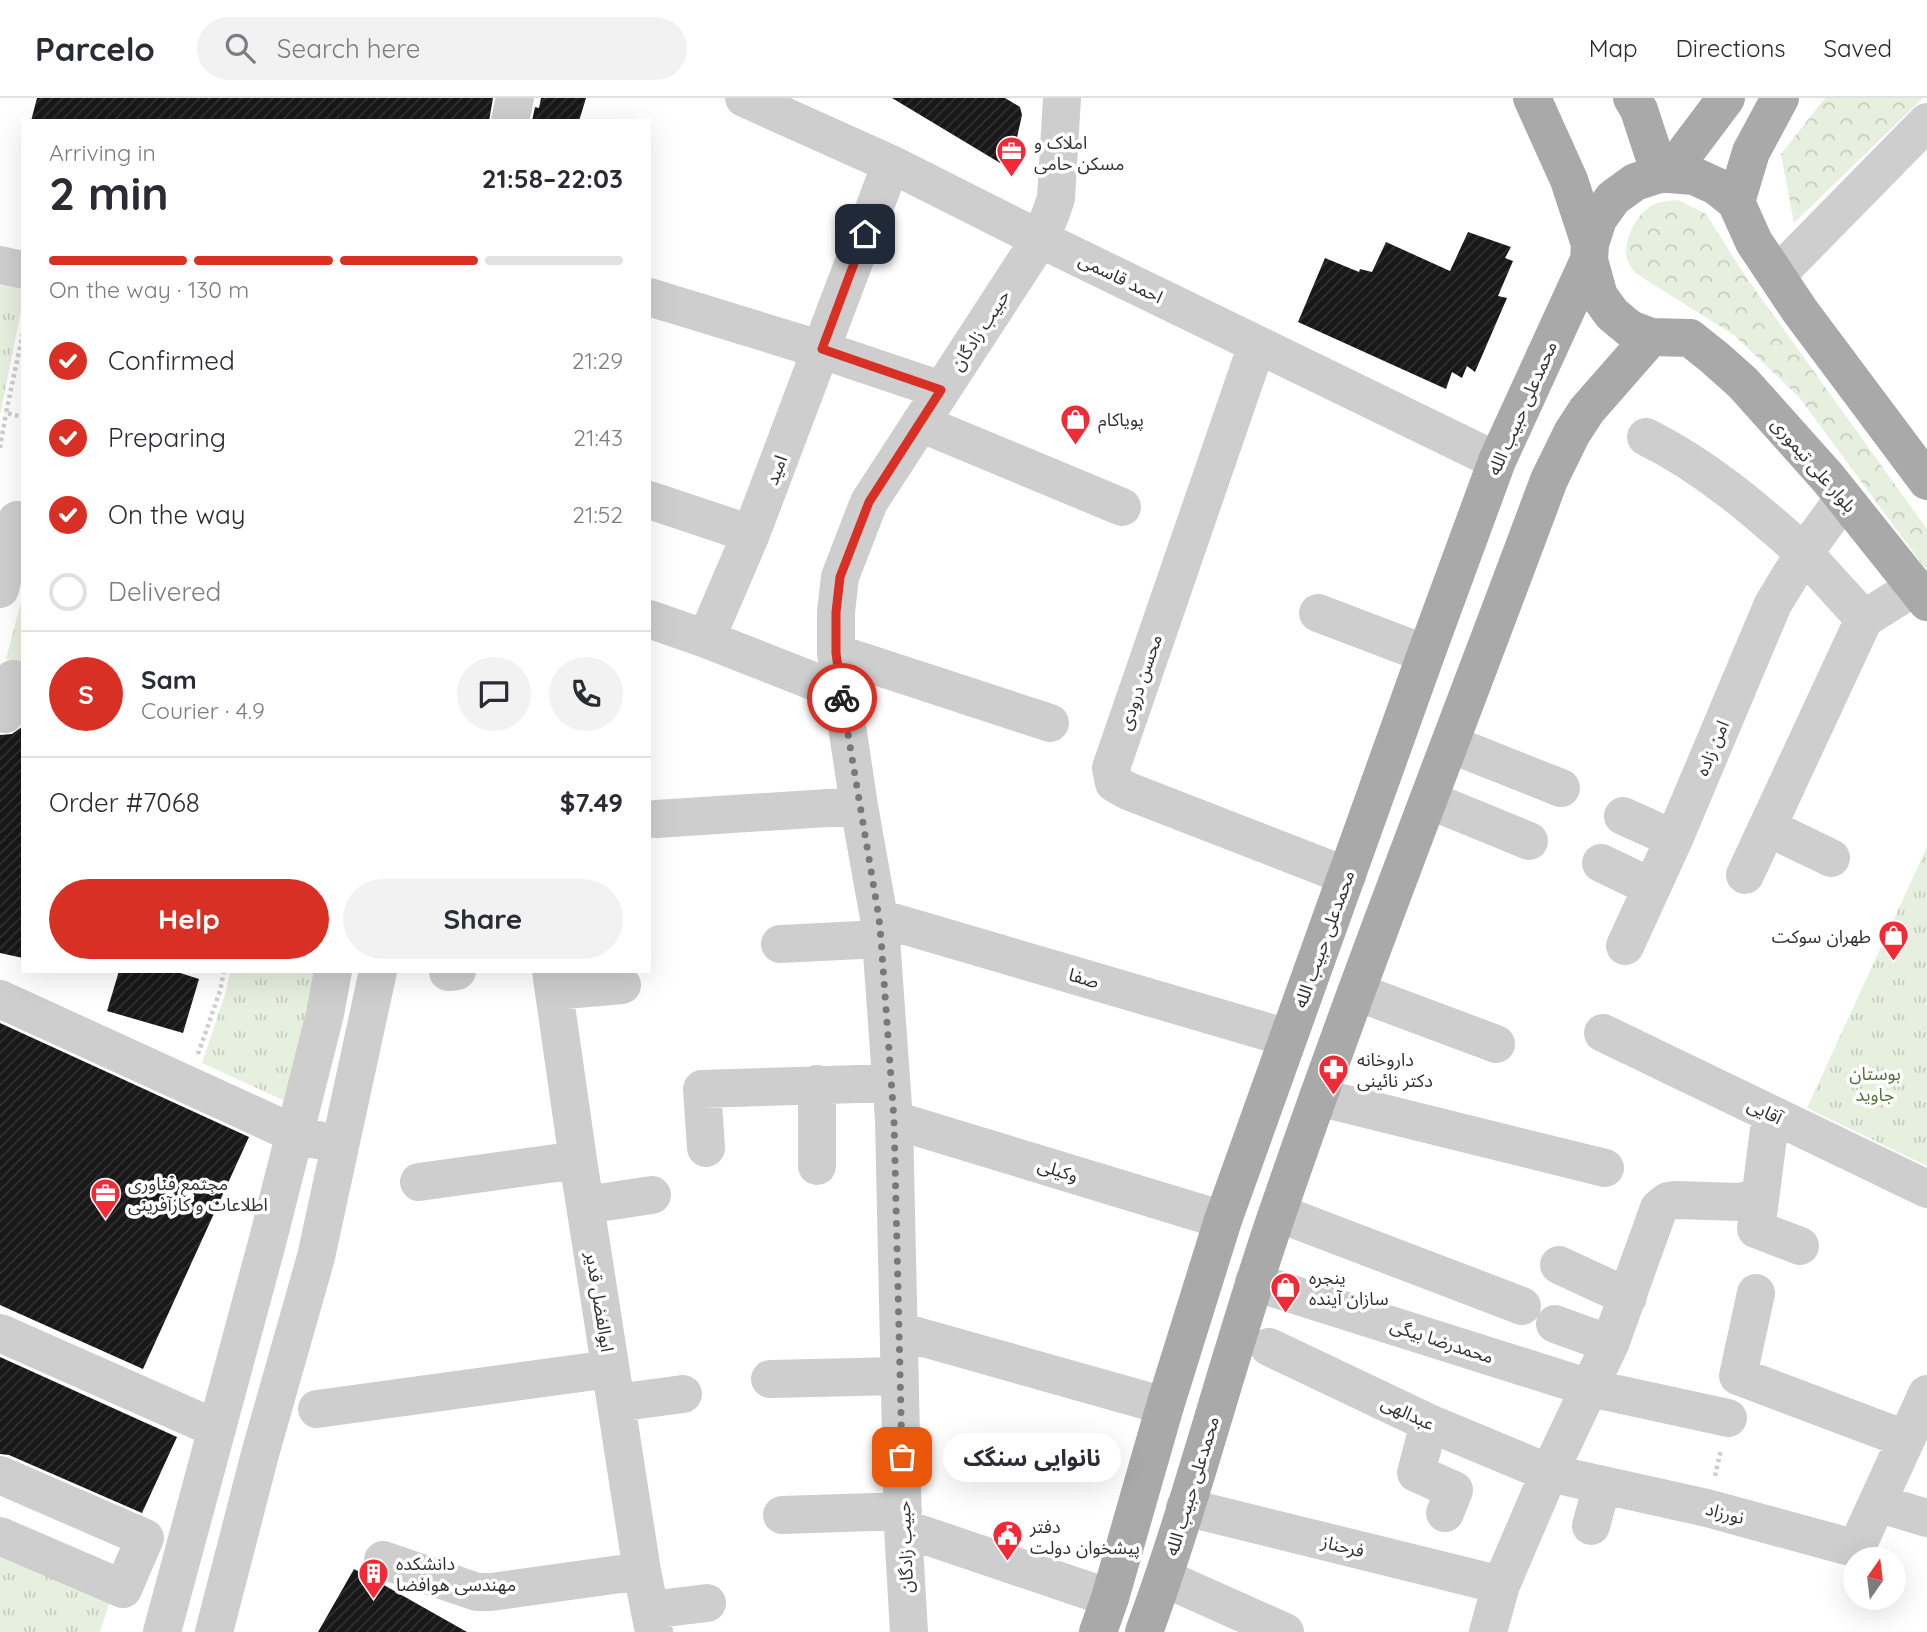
<!DOCTYPE html>
<html lang="en">
<head>
<meta charset="utf-8">
<style>
	body { margin:0; font-family:Quicksand,"Noto Sans Arabic",sans-serif; background:#f2f2f3; color:#2b2b33; height:100vh; display:flex; flex-direction:column; font-size:26px; white-space:nowrap }
	* { box-sizing:border-box; margin:0 }
	p { font-size:23px; color:#7c7c81 }
	.icon { flex:none; width:38px; height:38px; fill:none; stroke:currentColor; stroke-width:2; stroke-linecap:round; stroke-linejoin:round }
	.map { position:relative; flex:1; overflow:hidden }
	.details { position:absolute; left:21px; top:21px; width:630px; height:854px; display:flex; flex-direction:column; background:#fff; border-radius:0px; box-shadow:0 7px 28px #0002 }
	.details>* { flex:none }
	.needle { width:46px; rotate:14deg }
	.fabs { position:absolute; left:1843px; top:1449px; display:grid; gap:14px }
	.fabs a { display:grid; place-items:center; width:63px; height:63px; border-radius:50%; background:#fff; box-shadow:0 7px 28px #0002; font-size:35px }
	.pin { position:absolute; display:grid; place-items:center; width:60px; height:60px; color:#fff; margin:-30px; border-radius:14px; box-shadow:0 4px 10px #0006 }
	.courier { position:absolute; display:grid; place-items:center; width:70px; height:70px; margin:-35px; border:5px solid #d93025; border-radius:50%; background:#fff; color:#222; box-shadow:0 2px 9px #0007 }
	.bubble { position:absolute; height:49px; border-radius:24px; background:#fff; box-shadow:0 7px 28px #0002; font-size:23px; font-weight:700; line-height:49px; text-align:center }
	.summary em { font-style:normal; font-weight:700 }
	.summary div { display:flex; flex-direction:column-reverse }
	.summary { display:flex; align-items:center; justify-content:space-between; height:119px; padding:0 28px }
	h1 { font-size:46px; font-weight:700; line-height:52px }
	.bar { display:grid; grid-template-columns:repeat(4,1fr); gap:10px 7px; align-content:center; height:84px; padding:0 28px }
	.bar i { height:9px; border-radius:5px; background:#e1e1e2 }
	.bar .selected { background:#d93025 }
	.bar p { grid-column:span 4 }
	.line { display:flex; align-items:center; gap:18px; padding:0 28px; border-top:2px solid #e1e1e2 }
	.line div { flex:1 }
	.round { display:grid; place-items:center; flex:none; width:74px; height:74px; border-radius:37px; background:#f2f2f3 }
	ol { padding:0 28px; list-style:none }
	li { display:flex; align-items:center; gap:21px; height:77px }
	li p { margin-inline-start:auto }
	li .icon { padding:7px; border-radius:50%; background:#d93025; color:#fff; stroke-width:4 }
	li:last-child { color:#7c7c81 }
	li i { width:38px; height:38px; border:4px solid #e1e1e2; border-radius:50% }
	.primary-button { display:flex; gap:14px; margin-top:auto; padding:14px 28px }
	.primary-button a { flex:1; height:80px; border-radius:42px; background:#d93025; color:#fff; font-size:28px; font-weight:700; line-height:80px; text-align:center }
	.primary-button a+a { background:#f2f2f3; color:#2b2b33 }
	header { display:flex; align-items:center; gap:42px; box-sizing:border-box; height:98px; padding:0 35px; background:#fff; border-bottom:2px solid #e1e1e2 }
	header strong { font-size:33px }
	nav { display:flex; gap:38px; margin-inline-start:auto; font-size:24px }
	.search { width:490px; height:63px; background:#f2f2f3; display:flex; align-items:center; gap:18px; box-sizing:border-box; padding:0 24px; border-radius:38px; color:#7c7c81; font-size:26px }
	.map>svg:first-child { display:block }
	.forest { fill:url(#forest-crowns) }
	.park { fill:url(#park-tufts) }
	.building { fill:url(#building-hatch) }
	.lines { fill:none; stroke-linecap:round; stroke-linejoin:round }
	.path { stroke:#cecece; stroke-width:4.5; stroke-dasharray:3.5 3.5; stroke-linecap:butt }
	.minor { stroke:#cecece; stroke-width:38 }
	.major { stroke:#a9a9a9; stroke-width:38 }
	.done { stroke:#797979; stroke-width:7; stroke-dasharray:0 12.6 }
	.route { stroke:#d93025; stroke-width:9 }
	.labels { text-anchor:middle; dominant-baseline:central; stroke-width:7; stroke-linejoin:round; paint-order:stroke }
	.poi-label { font-size:18px; fill:#313131; stroke:#fff; text-anchor:start }
	.street-label { font-size:18px; fill:#313131; stroke:#fff }
	.park-label { font-size:18px; fill:#54713a; stroke:#fff }
</style>
</head>
<body>
<header>
<strong>Parcelo</strong>
<div class="search"><svg class="icon" aria-label="search" viewBox="0 0 24 24"><circle cx="10" cy="10" r="6"/><path d="M15 15l6 6"/></svg>Search here</div>
<nav><a>Map</a><a>Directions</a><a>Saved</a></nav>
</header>
<div class="map">
<svg width="1927" height="1534" viewBox="0 0 1927 1534">
	<defs>
		<pattern id="forest-crowns" width="20" height="18" patternUnits="userSpaceOnUse" patternTransform="scale(1.75)"><rect width="20" height="18" fill="#e7efdf"/><path d="M2 6a3 3 0 1 1 6 0M12 15a3 3 0 1 1 6 0" fill="none" stroke="#c7cdc0"/></pattern>
		<pattern id="park-tufts" width="24" height="20" patternUnits="userSpaceOnUse" patternTransform="scale(1.75)"><rect width="24" height="20" fill="#e7efdf"/><path d="M3 7l-1-3M5 7V3M7 7l1-3M15 17l-1-3M17 17v-4M19 17l1-3" fill="none" stroke="#c7cdc0"/></pattern>
		<pattern id="building-hatch" width="6" height="6" patternUnits="userSpaceOnUse" patternTransform="scale(1.75)"><rect width="6" height="6" fill="#181818"/><path d="M-1 1l2-2M0 6l6-6M5 7l2-2" fill="none" stroke="#313131"/></pattern>
	</defs>
	<rect width="100%" height="100%" fill="#fff"/>
	<path class="forest" d="M1825 0H1923L1794 125 1781 56Z
		M1678 102 1706 116 1744 176 1927 431V473L1799 299 1734 237 1635 175C1633 171 1628 166 1627 161 1623 143 1635 118 1651 108 1659 103 1669 103 1678 102Z"/>
	<path class="park" d="M0 187 23 192V203L0 317Z
		M23 497V565L6 561Z
		M1927 749V1068L1807 1010Z
		M230 873H326L296 1008 202 965 227 890Z
		M0 1449 111 1500 100 1534H0Z"/>
	<path class="building" d="M37 0H493L489 23H31Z
		M541 0H586L579 23H532L535 9 539 10Z
		M892 0H1005L1020 9 1022 17 1010 71Z
		M1468 134 1511 149 1505 160 1513 163 1498 198 1507 200 1475 274 1467 268 1462 280 1452 274 1446 291 1298 224 1325 160 1359 174 1360 171 1372 174 1386 144 1450 173Z
		M23 628V860L0 855V637L12 636Z
		M119 873H174L199 881 183 935 107 913Z
		M0 925 249 1039 143 1271 0 1207Z
		M0 1259 177 1339 142 1415 9 1357 0 1356Z
		M354 1471 375 1482 467 1534H318Z"/>
	<g class="lines">
		<path class="path" d="M23 235 6 315 23 319
			M0 350 6 315
			M198 956 220 893 224 873
			M1715 1378 1721 1352"/>
		<path class="minor" d="M744 0 891 66 1040 141 1497 363
			M510 23 515 0
			M0 167 23 172
			M1777 177 1927 24
			M649 199 822 252 941 292
			M1257 247 1111 670 1114 685 1128 693 1347 778
			M920 325 1122 409
			M1844 400 1804 455 1864 521 1915 489
			M649 402 751 436
			M0 491 17 422 23 423
			M1318 515 1426 556
			M649 521 706 541 841 594
			M706 541 751 436 891 66
			M836 555 1050 625
			M0 615 5 616 13 581 23 583
			M1450 646 1561 690
			M1429 702 1529 743
			M1623 718 1674 741
			M656 721 859 708
			M1767 729 1831 760
			M1601 765 1651 789
			M1745 777 1864 521
			M879 820 1288 940
			M780 846 881 841
			M1625 848 1674 741 1773 506 1804 455C1755 411 1705 368 1646 339
			M551 873 578 1062 642 1473 654 1534
			M448 874 457 873
			M554 893 622 887
			M1357 894 1496 946
			M0 901 295 1036 318 1042
			M1603 935 1927 1091
			M1318 999 1605 1070
			M894 1022 1223 1122
			M706 1050 702 991 890 985
			M817 1068V986
			M419 1084 578 1062
			M1761 1094 1756 1131 1800 1148
			M585 1107 652 1097
			M1278 1115 1522 1208
			M1559 1167 1628 1199
			M1254 1184 1590 1290 1728 1320
			M1756 1195 1738 1278 1905 1341
			M1555 1226 1610 1246
			M899 1233 1165 1308
			M0 1235 217 1331
			M1269 1249 1429 1325 1549 1375 1707 1410 1846 1448 1853 1447 1861 1440 1927 1296
			M770 1281 900 1278
			M616 1305 683 1296
			M317 1311 610 1271
			M1429 1325 1416 1375 1454 1392 1445 1415
			M0 1377 145 1440 123 1491 0 1438
			M1877 1405 1927 1420
			M1185 1409 1501 1487
			M782 1417 903 1413
			M1591 1428 1602 1387
			M903 1430 1110 1500
			M383 1462 477 1494H491L642 1473
			M1164 1480 1285 1534
			M650 1512 707 1505
			M162 1534 267 1145 325 916 333 873
			M214 1534 260 1356 316 1159 378 873
			M909 1534 903 1430 894 1022 881 841 879 820 859 708 836 555V514L840 479 869 404 1040 141 1051 115 1056 100 1062 0
			M1488 1534 1501 1487 1549 1375 1610 1246 1659 1110 1668 1103 1675 1102 1741 1104 1755 1100 1761 1094 1771 1016"/>
		<path class="major" d="M1532 0 1569 82 1590 146
			M1632 0 1639 12 1660 76
			M1669 76 1726 0
			M1736 104 1751 54 1780 0
			M1927 383 1800 213 1754 144 1736 104 1716 88 1694 78 1669 76H1660L1635 84 1613 100 1598 121 1590 146 1589 162 1599 198 1612 216 1630 231 1651 239 1690 240 1715 260 1743 285 1828 380 1927 504
			M1098 1534 1110 1500 1165 1308 1223 1122 1426 556 1497 363 1589 162
			M1144 1534C1194 1398 1229 1256 1276 1119 1361 871 1458 627 1549 382L1572 335 1587 312 1651 239"/>
	</g>
	<g class="lines">
		<path class="done" d="M842 600 879 820 881 841 894 1022 902 1359"/>
		<path class="route" d="M842 600 836 555V514L840 479 869 404 941 292 822 251 865 136"/>
	</g>
	<defs>
		<symbol id="office-pin" viewBox="-11 -11 22 30"><path d="M0 17L-7.5 6A9.5 9.5 0 1 1 7.5 6Z" fill="#f22a37" stroke="#fff"/><path d="M-6-3h4V-5.5h4V-3h4V5H-6ZM-1-4.5V-3h2v-1.5ZM-6 0V1H6V0Z" fill="#fff"/></symbol>
		<symbol id="shop-pin" viewBox="-11 -11 22 30"><path d="M0 17L-7.5 6A9.5 9.5 0 1 1 7.5 6Z" fill="#f22a37" stroke="#fff"/><path d="M-5-2.5h2.3a2.7 3.5 0 0 1 5.4 0H5L5.5 6h-11ZM-1.5-2.5h3a1.5 2.3 0 0 0-3 0Z" fill="#fff"/></symbol>
		<symbol id="pharmacy-pin" viewBox="-11 -11 22 30"><path d="M0 17L-7.5 6A9.5 9.5 0 1 1 7.5 6Z" fill="#f22a37" stroke="#fff"/><path d="M-2-6h4v4h4v4h-4v4h-4v-4h-4v-4h4Z" fill="#fff"/></symbol>
		<symbol id="civic-pin" viewBox="-11 -11 22 30"><path d="M0 17L-7.5 6A9.5 9.5 0 1 1 7.5 6Z" fill="#f22a37" stroke="#fff"/><path d="M-.6-6.5H3V-4.5H.6V-3L4-1V1h2V6H-6V1h2V-1L-.6-3ZM-1.2 2.5V6h2.4V2.5Z" fill="#fff"/></symbol>
		<symbol id="building-pin" viewBox="-11 -11 22 30"><path d="M0 17L-7.5 6A9.5 9.5 0 1 1 7.5 6Z" fill="#f22a37" stroke="#fff"/><path d="M-4-6H4V6H1V3H-1V6H-4ZM-2.5-4.3h1.7v1.8h-1.7ZM.8-4.3h1.7v1.8H.8ZM-2.5-1h1.7V.8h-1.7ZM.8-1h1.7V.8H.8Z" fill="#fff"/></symbol>
	</defs>
	<g fill-rule="evenodd">
		<use href="#office-pin" x="994" y="36" width="35" height="47"/>
		<use href="#shop-pin" x="1058" y="304" width="35" height="47"/>
		<use href="#shop-pin" x="1876" y="820" width="35" height="47"/>
		<use href="#pharmacy-pin" x="1316" y="954" width="35" height="47"/>
		<use href="#office-pin" x="88" y="1078" width="35" height="47"/>
		<use href="#shop-pin" x="1268" y="1172" width="35" height="47"/>
		<use href="#civic-pin" x="990" y="1420" width="35" height="47"/>
		<use href="#building-pin" x="356" y="1458" width="35" height="47"/>
	</g>
	<g class="labels">
		<g class="poi-label">
			<text x="1034" y="44">املاک و<tspan x="1034" dy="21">مسکن حامی</tspan></text>
			<text x="1098" y="321">پویاکام</text>
			<text x="1871" y="838" text-anchor="end">طهران سوکت</text>
			<text x="1357" y="961">داروخانه<tspan x="1357" dy="21">دکتر نائینی</tspan></text>
			<text x="128" y="1085">مجتمع فناوری<tspan x="128" dy="21">اطلاعات و کارآفرینی</tspan></text>
			<text x="1309" y="1179">پنجره<tspan x="1309" dy="21">سازان آینده</tspan></text>
			<text x="1030" y="1428">دفتر<tspan x="1030" dy="21">پیشخوان دولت</tspan></text>
			<text x="396" y="1465">دانشکده<tspan x="396" dy="21">مهندسی هوافضا</tspan></text>
		</g>
		<g class="street-label">
			<text transform="translate(1121 180) rotate(26)">احمد قاسمی</text>
			<text transform="translate(980 232) rotate(-57)">حبیب زادگان</text>
			<text transform="translate(1522 310) rotate(-66)">محمدعلی حبیب الله</text>
			<text transform="translate(1814 367) rotate(49)">بلوار علی تیموری</text>
			<text transform="translate(776 372) rotate(-69)">امید</text>
			<text transform="translate(1140 584) rotate(-71)">محسن درودی</text>
			<text transform="translate(1712 650) rotate(-67)">امن زاده</text>
			<text transform="translate(1324 841) rotate(-70)">محمدعلی حبیب الله</text>
			<text transform="translate(1084 880) rotate(16)">صفا</text>
			<text transform="translate(1765 1013) rotate(26)">آقایی</text>
			<text transform="translate(1058 1072) rotate(17)">وکیلی</text>
			<text transform="translate(600 1204) rotate(81)">ابوالفضل قدیر</text>
			<text transform="translate(1442 1243) rotate(18)">محمدرضا بیگی</text>
			<text transform="translate(1408 1315) rotate(25)">عبدالهی</text>
			<text transform="translate(1192 1388) rotate(-73)">محمدعلی حبیب الله</text>
			<text transform="translate(1725 1415) rotate(15)">نورزاد</text>
			<text transform="translate(1343 1448) rotate(14)">فرحناز</text>
			<text transform="translate(905 1449) rotate(-92)">حبیب زادگان</text>
		</g>
		<g class="park-label">
			<text x="1875" y="975">بوستان<tspan x="1875" dy="21">جاوید</tspan></text>
		</g>
	</g>
</svg>
<div class="fabs">
<a><svg class="needle" viewBox="-14 -14 28 28"><path d="M0-13l5 13h-10z" fill="#e53935"/><path d="M0 13l5-13h-10z" fill="#7c7c81"/></svg></a>
</div>
<div class="pin" style="left:902px;top:1359px;background:#ea580c"><svg class="icon" aria-label="bag" viewBox="0 0 24 24"><path d="M5 8h14l-1 12H6zM9 8a3 3 0 0 1 6 0"/></svg></div>
<div class="pin" style="left:865px;top:136px;background:#1f2937"><svg class="icon" aria-label="home" viewBox="0 0 24 24"><path d="M3 11l9-7 9 7M6 9v11h12V9"/></svg></div>
<div class="courier" style="left:842px;top:600px"><svg class="icon" aria-label="bike" viewBox="0 0 24 24"><circle cx="6" cy="16" r="4"/><circle cx="18" cy="16" r="4"/><path d="M6 16l4-8h5l3 8M10 8l3 8H6M13 5h3"/></svg></div>
<div class="bubble" style="left:943px;top:1335px;width:178px">نانوایی سنگک</div>
<section class="details">
<div class="summary"><div><h1>2 min</h1><p>Arriving in</p></div><em>21:58–22:03</em></div>
<div class="bar"><i class="selected"></i><i class="selected"></i><i class="selected"></i><i></i><p>On the way · 130 m</p></div>
<ol>
<li><svg class="icon" aria-label="check" viewBox="0 0 24 24"><path d="M5 12l5 5 9-10"/></svg>Confirmed<p>21:29</p></li>
<li><svg class="icon" aria-label="check" viewBox="0 0 24 24"><path d="M5 12l5 5 9-10"/></svg>Preparing<p>21:43</p></li>
<li><svg class="icon" aria-label="check" viewBox="0 0 24 24"><path d="M5 12l5 5 9-10"/></svg>On the way<p>21:52</p></li>
<li><i></i>Delivered</li>
</ol>
<div class="line" style="height:126px"><b class="round" style="background:#d93025;color:#fff">S</b><div><b>Sam</b><p>Courier · 4.9</p></div><a class="round"><svg class="icon" aria-label="chat" viewBox="0 0 24 24"><path d="M4 5h16v11H9l-5 4z"/></svg></a><a class="round"><svg class="icon" aria-label="phone" viewBox="0 0 24 24"><path d="M5 4h4l2 5-3 2q2 4 5 5l2-3 5 2v4C11 20 4 13 5 4z"/></svg></a></div>
<div class="line" style="height:91px"><div>Order #7068</div><b>$7.49</b></div>
<div class="primary-button"><a>Help</a><a>Share</a></div>
</section>
</div>
</body>
</html>
